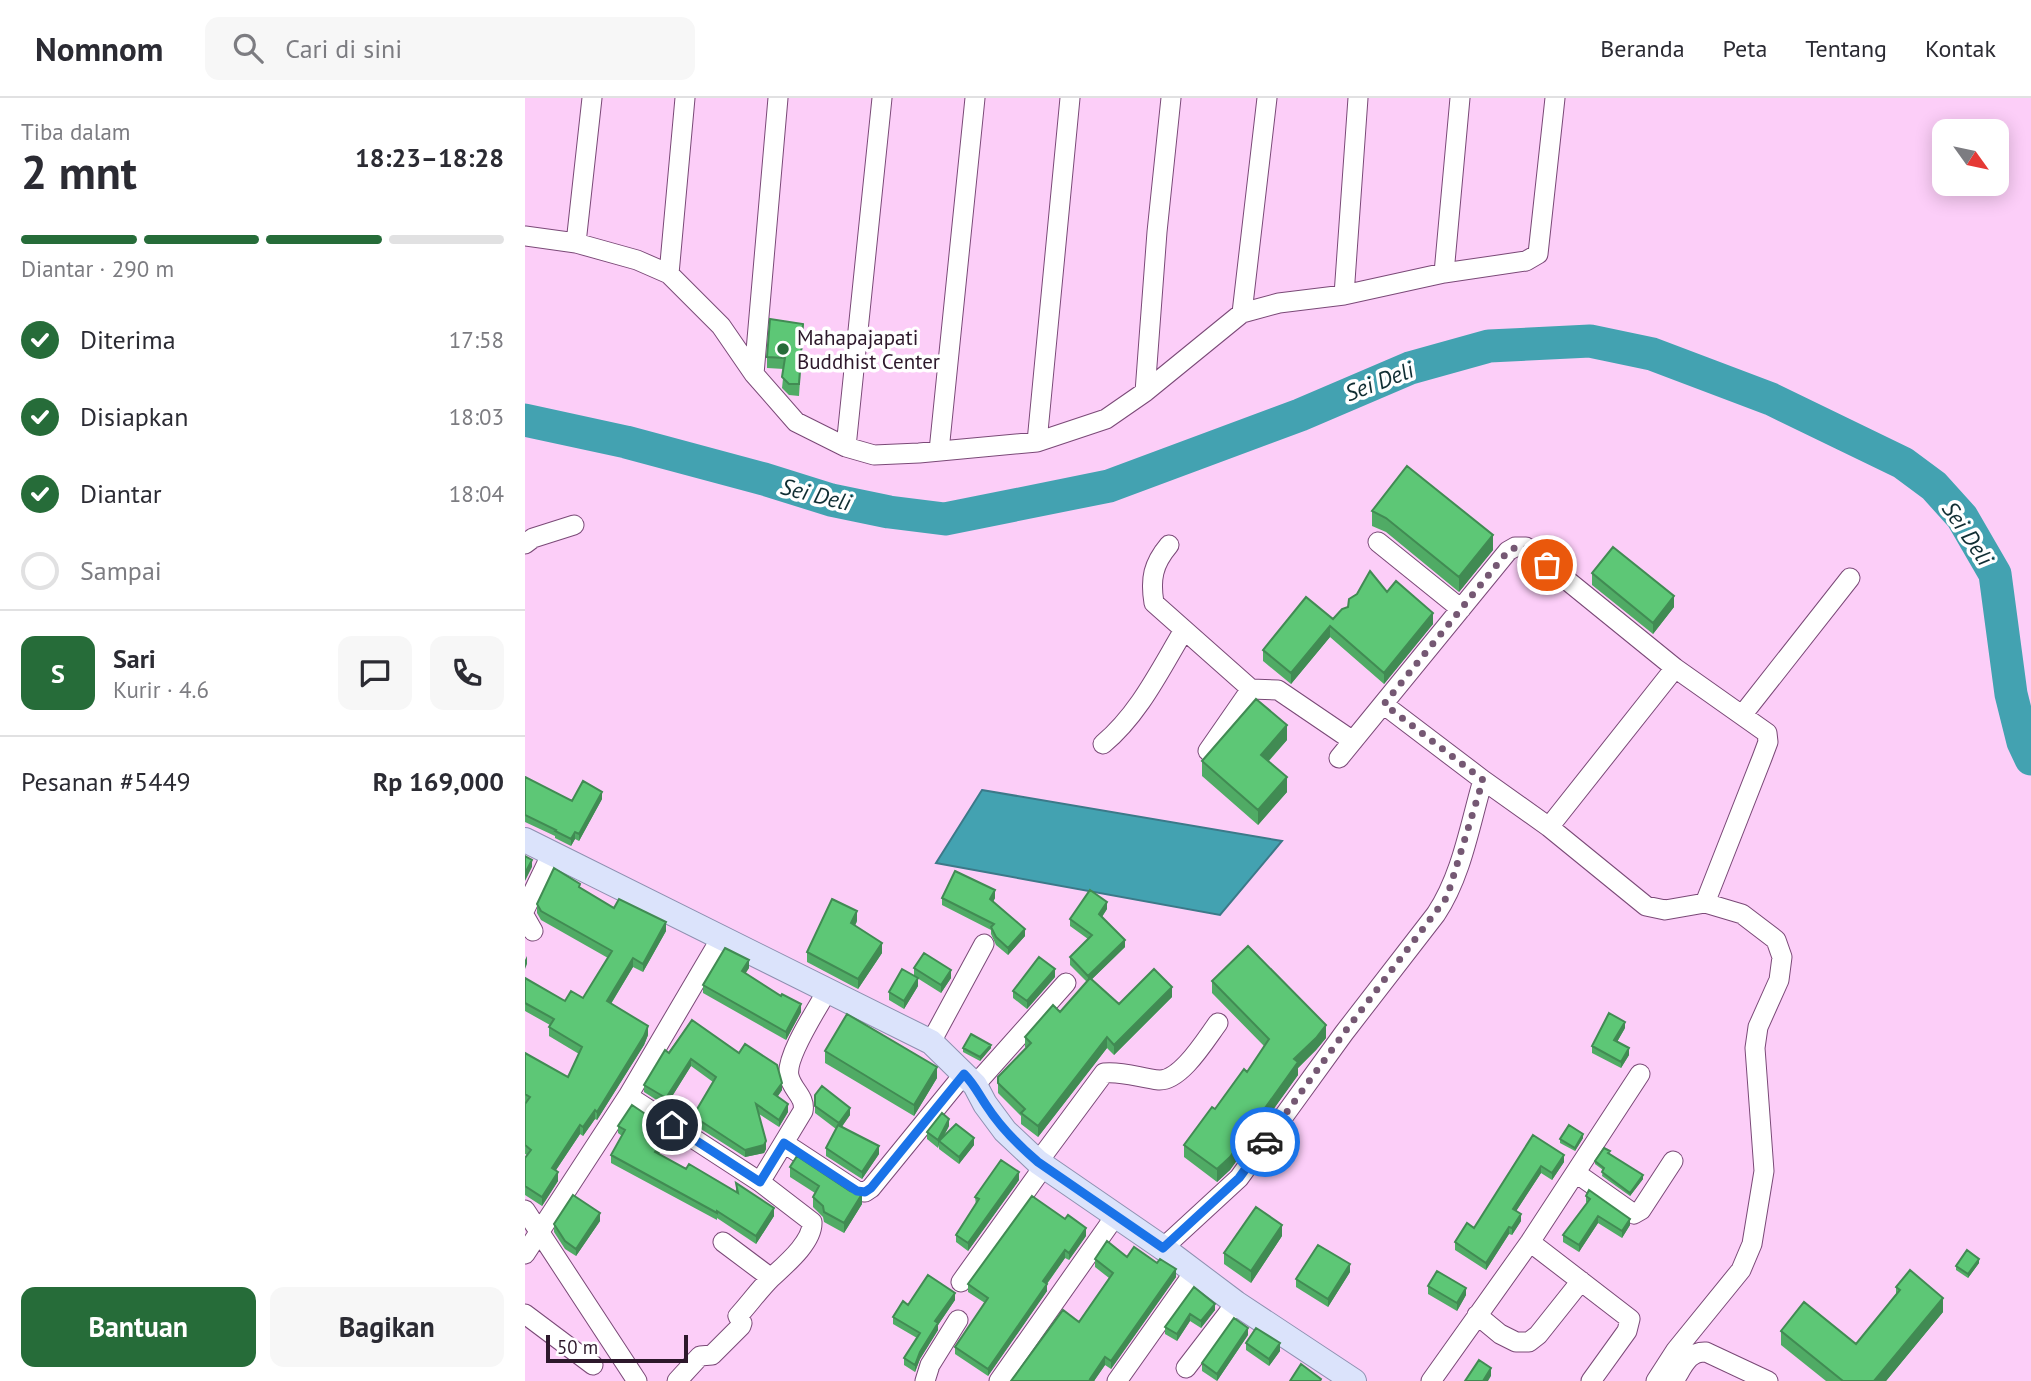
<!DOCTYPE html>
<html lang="id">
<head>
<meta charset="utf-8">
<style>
	body { margin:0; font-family:"PT Sans",sans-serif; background:#f7f7f7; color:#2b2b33; height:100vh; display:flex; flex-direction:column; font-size:26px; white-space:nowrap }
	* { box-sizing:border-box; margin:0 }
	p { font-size:23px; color:#7c7c81 }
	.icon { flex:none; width:38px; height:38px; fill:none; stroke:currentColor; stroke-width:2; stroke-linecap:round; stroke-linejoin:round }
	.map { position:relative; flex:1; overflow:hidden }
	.drawer { display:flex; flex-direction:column; background:#fff; width:525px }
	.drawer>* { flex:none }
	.needle { width:46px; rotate:123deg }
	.buttons { position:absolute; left:1407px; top:21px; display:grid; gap:14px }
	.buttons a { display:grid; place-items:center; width:77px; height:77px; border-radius:14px; background:#fff; box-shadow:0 4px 18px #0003; font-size:35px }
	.scale { position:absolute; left:21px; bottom:18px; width:142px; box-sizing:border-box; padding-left:7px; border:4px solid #2d182b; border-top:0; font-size:19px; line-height:24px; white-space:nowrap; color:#2d182b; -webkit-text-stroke:5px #fff; paint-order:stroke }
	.pin { position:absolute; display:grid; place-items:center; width:60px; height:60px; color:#fff; margin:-30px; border:4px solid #fff; border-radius:50%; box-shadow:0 2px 7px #0007 }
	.courier { position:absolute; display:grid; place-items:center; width:70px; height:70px; margin:-35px; border:5px solid #1a73e8; border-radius:50%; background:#fff; color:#222; box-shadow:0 2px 9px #0007 }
	.overview em { font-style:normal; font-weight:700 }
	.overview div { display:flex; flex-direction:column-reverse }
	.overview { display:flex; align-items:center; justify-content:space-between; height:119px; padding:0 21px }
	h1 { font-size:46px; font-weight:700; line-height:52px }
	.bar { display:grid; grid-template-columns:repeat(4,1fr); gap:10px 7px; align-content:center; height:84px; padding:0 21px }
	.bar i { height:9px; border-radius:5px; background:#e1e1e2 }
	.bar .on { background:#266c39 }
	.bar p { grid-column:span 4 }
	.line { display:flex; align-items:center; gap:18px; padding:0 21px; border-top:2px solid #e1e1e2 }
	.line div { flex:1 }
	.round { display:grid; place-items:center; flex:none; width:74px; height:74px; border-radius:14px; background:#f7f7f7 }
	ol { padding:0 21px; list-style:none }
	li { display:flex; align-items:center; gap:21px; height:77px }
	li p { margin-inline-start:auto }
	li .icon { padding:7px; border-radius:50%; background:#266c39; color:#fff; stroke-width:4 }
	li:last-child { color:#7c7c81 }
	li i { width:38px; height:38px; border:4px solid #e1e1e2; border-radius:50% }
	.primary-button { display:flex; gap:14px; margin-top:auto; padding:14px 21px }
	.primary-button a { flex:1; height:80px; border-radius:14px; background:#266c39; color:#fff; font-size:28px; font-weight:700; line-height:80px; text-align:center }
	.primary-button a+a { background:#f7f7f7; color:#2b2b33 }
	header { display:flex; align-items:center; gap:42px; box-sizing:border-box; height:98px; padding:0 35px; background:#fff; border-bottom:2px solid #e1e1e2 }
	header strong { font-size:33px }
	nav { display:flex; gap:38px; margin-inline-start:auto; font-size:24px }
	.search { width:490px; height:63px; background:#f7f7f7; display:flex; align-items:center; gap:18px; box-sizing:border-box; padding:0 24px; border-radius:14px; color:#7c7c81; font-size:26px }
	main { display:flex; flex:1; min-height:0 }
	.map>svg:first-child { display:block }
	.water { fill:#43a2b1; stroke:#3c7989; stroke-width:2 }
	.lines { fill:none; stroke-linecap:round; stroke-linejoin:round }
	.river { stroke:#43a2b1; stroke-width:33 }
	.minor-casing { stroke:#7a4977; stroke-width:21 }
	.major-casing { stroke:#8e90b0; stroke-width:26 }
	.minor { stroke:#fff; stroke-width:19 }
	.major { stroke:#dbe3fb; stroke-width:24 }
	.wall { fill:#50ab65 }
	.shaded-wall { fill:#418b53 }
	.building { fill:#5dc776; stroke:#418b53; stroke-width:2 }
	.done { stroke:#755873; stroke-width:7; stroke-dasharray:0 12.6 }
	.route { stroke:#1a73e8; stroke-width:9 }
	.poi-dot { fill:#266c39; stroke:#fff; stroke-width:2.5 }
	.labels { text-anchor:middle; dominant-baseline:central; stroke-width:7; stroke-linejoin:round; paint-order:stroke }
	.poi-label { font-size:21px; fill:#2d182b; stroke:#fff; text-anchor:start }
	.water-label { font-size:23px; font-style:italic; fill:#102e33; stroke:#fff }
</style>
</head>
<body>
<header>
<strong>Nomnom</strong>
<div class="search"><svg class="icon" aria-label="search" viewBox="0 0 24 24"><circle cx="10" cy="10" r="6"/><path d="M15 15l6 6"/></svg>Cari di sini</div>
<nav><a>Beranda</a><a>Peta</a><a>Tentang</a><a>Kontak</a></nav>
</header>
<main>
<section class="drawer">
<div class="overview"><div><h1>2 mnt</h1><p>Tiba dalam</p></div><em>18:23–18:28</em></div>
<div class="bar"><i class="on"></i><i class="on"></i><i class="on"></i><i></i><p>Diantar · 290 m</p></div>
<ol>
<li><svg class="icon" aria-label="check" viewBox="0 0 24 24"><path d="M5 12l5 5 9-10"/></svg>Diterima<p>17:58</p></li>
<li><svg class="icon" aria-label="check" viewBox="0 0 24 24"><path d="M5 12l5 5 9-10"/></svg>Disiapkan<p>18:03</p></li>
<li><svg class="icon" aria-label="check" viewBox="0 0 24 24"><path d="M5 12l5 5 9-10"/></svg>Diantar<p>18:04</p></li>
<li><i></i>Sampai</li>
</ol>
<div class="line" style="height:126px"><b class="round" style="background:#266c39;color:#fff">S</b><div><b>Sari</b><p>Kurir · 4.6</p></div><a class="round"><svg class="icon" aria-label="chat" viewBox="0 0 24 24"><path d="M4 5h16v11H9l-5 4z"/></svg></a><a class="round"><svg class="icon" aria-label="phone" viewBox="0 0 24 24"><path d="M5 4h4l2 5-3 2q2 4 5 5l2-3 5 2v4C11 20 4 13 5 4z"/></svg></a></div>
<div class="line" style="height:91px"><div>Pesanan #5449</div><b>Rp 169,000</b></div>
<div class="primary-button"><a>Bantuan</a><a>Bagikan</a></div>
</section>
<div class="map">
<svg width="1506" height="1283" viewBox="0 0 1506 1283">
	<rect width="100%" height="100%" fill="#fccef8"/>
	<path class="water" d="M457 692 757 743 695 817 411 765Z"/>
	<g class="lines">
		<path class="river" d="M0 322 101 344 239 381 306 402 364 414 420 421 584 388 775 317 885 270 964 248 1065 243 1127 256 1246 301 1378 365 1409 388 1437 419 1470 476 1486 596 1498 644 1506 661"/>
		<defs>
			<path id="minor" d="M0 138 51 145 112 162 144 176 196 228 229 276 271 324 321 349 349 357 394 355 512 344 581 321 620 294 717 215 754 205 819 197 919 175 1001 163 1013 156 1030 0
				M51 145 67 0
				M919 175 935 0
				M144 176 160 0
				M819 197 833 0
				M717 215 742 0
				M229 276 253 0
				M620 294 632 134 646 0
				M512 344 545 0
				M321 349 357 0
				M414 353 450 0
				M853 444 936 511
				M0 446 8 440 49 427
				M644 447C628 466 625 481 629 505L726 591 753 592 828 643
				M858 606 958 682
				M1218 616 1325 480
				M578 646C614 616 635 572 659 532
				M683 653 726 591
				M814 660 983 453 990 449H1001L1150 570 1242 635 1243 644 1237 660 1180 805
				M1024 729 1150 570
				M0 811 27 755
				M0 819 8 833
				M406 944 459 846
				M450 987 541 885
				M103 998 235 1084 287 1124C288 1144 260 1167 246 1180 234 1192 224 1206 213 1218L217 1225 216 1228 187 1257 175 1258 152 1283
				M259 1045 332 1093 340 1094 346 1090 439 976
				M513 1064 579 975C598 973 615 980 634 982 656 983 681 941 693 925
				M1051 1075 1109 1116 1116 1112 1148 1063
				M235 1084 278 1013C281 999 267 992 264 978 260 959 292 911 302 893
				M0 1112 112 1283
				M198 1144 246 1180
				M1005 1144 1105 1221 1102 1233 1066 1283
				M638 1150 714 1080 819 935 911 816C937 777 945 726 958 682L1024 729 1121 808 1140 812 1180 805 1217 816 1251 842 1257 859 1254 882 1233 929 1230 950 1239 1073 1227 1146 1216 1172 1151 1252 1131 1283
				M0 1156 103 998 196 840
				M436 1184 519 1068
				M0 1216 68 1267
				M952 1217 975 1236 991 1244H1004L1013 1237 1056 1183
				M661 1270 711 1205
				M400 1283 405 1267 433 1222
				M474 1283 591 1117
				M592 1283 670 1173
				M906 1283 1005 1144 1115 976
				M1149 1283C1158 1269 1163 1253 1181 1254L1243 1283"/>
			<path id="major" d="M0 742 406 944 450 987 460 1006 480 1033 513 1064 638 1150 711 1205 829 1283"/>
		</defs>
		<use href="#minor" class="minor-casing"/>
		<use href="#major" class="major-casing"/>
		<use href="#minor" class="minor"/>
		<use href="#major" class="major"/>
	</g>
	<path class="wall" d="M278 238 274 298 264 297 257 290 259 271 242 270V259Z
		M847 413 968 452 934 494 861 434 847 428Z
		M1067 475 1149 509 1128 536 1067 487Z
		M862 494 908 526 859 586 805 539 766 586 738 563V552L808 521Z
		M762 642 744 663 762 694 733 727 677 678V663Z
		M0 679 47 703 77 701 54 743 50 741 46 748 30 740V738L0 724Z
		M55 790 89 810 141 833 118 874 108 869 86 906 123 937 119 947 72 1022 70 1021 58 1038 55 1036 31 1072 33 1083 17 1108 0 1097V1060L2 1057 0 1056V955L43 979 54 956 24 938V929L25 927 0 913V880L40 903 58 900 83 860 16 822 12 815V806Z
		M417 800H470L468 804 500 838 483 857 471 847 466 836V832L417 807Z
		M582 811 577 819 600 849 566 882 594 906 647 899 589 957 582 950 513 1039 496 1026V1018L473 995V979L501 950 500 949V939L535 914 562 884 545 867V859L563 841 545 828V821Z
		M332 823 330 828 357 855 333 891 282 864V854Z
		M224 870 220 875 276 914 261 942 178 895V887Z
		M389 870 426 880 416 895 389 878Z
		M530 879 502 911 488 900V893Z
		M687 883 801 940 791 952 773 970V977L705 1072 692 1084 659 1059V1047L722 974 739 948 687 895Z
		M393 888 379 911 364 902V894Z
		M167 922 257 992 252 999 263 1014 254 1029 234 1016 241 1051 239 1055 220 1059 168 1026V1018L188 984 166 968 141 1008 119 994V987Z
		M1100 930 1092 944 1104 957 1096 970 1067 955V948Z
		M438 950H466L455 963 438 954Z
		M300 953 412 980 389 1018 300 965Z
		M290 997 325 1017 317 1028 354 1056 337 1081 301 1058V1050L311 1031 290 1015Z
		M93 1028 144 1039 134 1056 161 1071 211 1093V1085L249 1118 231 1146 192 1120V1122L86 1065V1057L97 1038 93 1035Z
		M424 1028 419 1038 449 1047 434 1066 414 1051V1047L413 1050 402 1041V1034Z
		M1008 1037 1039 1064 1027 1082 1016 1075 991 1113 996 1123 987 1137 984 1136 961 1172 930 1152V1144L949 1130Z
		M1058 1040 1050 1053 1035 1045V1041Z
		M1085 1056 1118 1081 1105 1098 1077 1078 1078 1072 1070 1066V1063Z
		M265 1069 337 1106 319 1135 299 1124 298 1119 288 1109V1099L290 1095 265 1079Z
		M494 1082 443 1153 431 1144V1137L451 1107 450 1099Z
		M1061 1098 1105 1127 1097 1140 1073 1125 1054 1154 1038 1144V1137L1062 1105 1061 1104Z
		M75 1123 51 1158 40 1151 29 1134V1126Z
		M561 1138 544 1162 540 1160 522 1186V1193L463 1278 430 1256V1249L460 1205 443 1194V1186Z
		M757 1138 726 1185 699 1166V1155Z
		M602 1159 651 1179 586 1271 580 1267 569 1283 554 1224 584 1180 570 1169V1161Z
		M1454 1165 1443 1180 1431 1172V1168Z
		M825 1174 803 1209 771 1189V1181Z
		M903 1188 941 1197 932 1213 903 1196Z
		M669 1189 690 1212 676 1230 665 1223 652 1243 640 1236V1229Z
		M1371 1189 1418 1214 1361 1283H1301L1256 1247V1233L1331 1246 1371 1196Z
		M430 1202 413 1227V1232L395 1261 390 1274 379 1267V1260L392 1240 368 1226V1219L383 1207Z
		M723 1237 692 1283 677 1273V1265Z
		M721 1245 755 1253 744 1268 721 1252Z"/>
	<path class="shaded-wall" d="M968 437V452L934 494V479Z
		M1149 498V509L1128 536V525Z
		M908 515V526L859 586V575Z
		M805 528V539L766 586V575Z
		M762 627V642L736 671V657Z
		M762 679V694L733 727V712Z
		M77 694V701L54 743V736Z
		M50 734V741L46 748V741Z
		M7 762V769L0 783V775Z
		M470 792V800L465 809V801Z
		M582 804V811L574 823V816Z
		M332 813V823L326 835V825Z
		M141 824V833L118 874V866Z
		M500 831V838L483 857V850Z
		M600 842V849L563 885V878Z
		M357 845V855L333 891V881Z
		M2 858V866L0 871V862Z
		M108 860V869L82 912V903Z
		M224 862V870L217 881V873Z
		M530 871V879L502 911V903Z
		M426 872V880L416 895V887Z
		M393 880V888L379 911V903Z
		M647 889V899L589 957V947Z
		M276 906V914L261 942V934Z
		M1100 924V930L1089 949V942Z
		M801 927V940L791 952 773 970V977L705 1072 692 1084V1071L769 961Z
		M123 928V937L119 947 72 1022V1014Z
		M582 939V950L513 1039V1028Z
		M466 947V950L455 963V959Z
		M1104 950V957L1096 970V964Z
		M166 961V968L141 1008V1000Z
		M412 969V980L389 1018V1007Z
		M257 985V992L249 1004V996Z
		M263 1006V1014L254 1029V1022Z
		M325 1010V1017L314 1033V1025Z
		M70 1012V1021L58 1038V1029Z
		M424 1021V1028L415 1044 414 1043 413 1050V1042Z
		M55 1027V1036L27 1078V1070Z
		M144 1032V1039L130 1062V1054Z
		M1058 1036V1040L1050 1053V1050Z
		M449 1040V1047L434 1066V1059Z
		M241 1043V1051L239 1055 220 1059V1052Z
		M354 1048V1056L337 1081V1074Z
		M1039 1057V1064L1027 1082V1075Z
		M1016 1068V1075L988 1118V1111Z
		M33 1074V1083L17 1108V1099Z
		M494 1074V1082L443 1153V1145Z
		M1118 1077V1081L1105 1098V1095Z
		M337 1096V1106L319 1135V1125Z
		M249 1110V1118L231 1146V1138Z
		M75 1115V1123L51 1158V1151Z
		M996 1116V1123L987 1137V1130Z
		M1073 1118V1125L1054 1154V1147Z
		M1105 1121V1127L1097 1140V1133Z
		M757 1127V1138L726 1185V1173Z
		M984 1129V1136L961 1172V1165Z
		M561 1130V1138L544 1162V1155Z
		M540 1152V1160L518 1191V1183Z
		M1454 1161V1165L1443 1180V1176Z
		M825 1166V1174L803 1209V1201Z
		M651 1171V1179L586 1271V1263Z
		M522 1186V1193L463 1278V1271Z
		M941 1190V1197L932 1213V1205Z
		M430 1195V1202L413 1227V1232L395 1261 390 1274V1267L395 1254 410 1223Z
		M1418 1200V1214L1361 1283H1349Z
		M690 1206V1212L676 1230V1223Z
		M665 1216V1223L652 1243V1236Z
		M723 1230V1237L692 1283V1276Z
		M755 1245V1253L744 1268V1261Z
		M580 1259V1267L569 1283 565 1281Z
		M966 1270V1278L963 1283H958Z"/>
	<path class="building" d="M245 221 278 226 274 286H264L257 279 260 260 242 259Z
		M882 368 968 437 934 479 861 420 847 413Z
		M1088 449 1149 498 1128 525 1067 475Z
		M845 473 862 494 871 483 908 515 859 575 805 528 766 575 738 552 781 499 808 521 817 511 823 509 824 501 832 496Z
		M731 601 762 627 736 657 762 679 733 712 677 663Z
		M0 679 47 703 58 683 77 694 54 736 50 734 46 741 30 733 31 732 0 717Z
		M0 758 7 762 0 775Z
		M29 770 55 786 54 789 89 810 94 801 141 824 118 866 108 860 82 903 123 928 119 938 72 1014 70 1012 58 1029 55 1027 27 1070 33 1074 17 1099 0 1088V1060L6 1052 0 1047V1006L5 999 0 996V955L43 979 57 949 24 929 29 921 0 905V880L40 903 46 893 58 900 87 853 16 813 12 806Z
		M430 773 470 792 465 801 500 831 483 850 471 839 466 829 469 826 417 800Z
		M565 792 582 804 574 816 600 842 563 878 545 859 567 837 545 821Z
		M307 801 332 813 326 825 357 845 333 881 282 854Z
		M723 848 801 927 791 940 769 961 773 964 705 1059 692 1071 659 1047 687 1009 690 1011 719 971 722 974 744 941 687 883Z
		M200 850 224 862 217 873 256 898 257 896 276 906 261 934 178 887Z
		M399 855 426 872 416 887 389 870Z
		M514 859 530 871 502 903 488 893Z
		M377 871 393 880 379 903 364 894Z
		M629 871 647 889 589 947 582 939 513 1028 496 1015 500 1011 473 985V979L506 945 500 939 528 907 535 914 565 880 594 906Z
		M1084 915 1100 924 1089 942 1104 950 1096 964 1067 948Z
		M322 916 412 969 389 1007 300 953Z
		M167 922 214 955 220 946 252 967 257 985 249 996 263 1006 254 1022 231 1006 241 1043 239 1047 220 1052 168 1018 191 979 166 961 141 1000 119 987 140 952 144 955Z
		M446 936 466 947 455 959 438 950Z
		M297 988 325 1010 314 1025 290 1008V997Z
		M107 1007 144 1032 130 1054 161 1071 164 1066 213 1095 211 1085 249 1110 231 1138 192 1113V1115L86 1057 100 1032 93 1028Z
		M417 1015 424 1021 413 1042 402 1034Z
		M431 1026 449 1040 434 1059 414 1043Z
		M313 1027 354 1048 337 1074 301 1050Z
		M1044 1027 1058 1036 1050 1050 1035 1041Z
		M1008 1037 1039 1057 1027 1075 1016 1068 988 1111 996 1116 987 1130 984 1129 961 1165 930 1144 942 1125 949 1130Z
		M1079 1050 1085 1053 1083 1055 1118 1077 1105 1095 1077 1074 1079 1070 1070 1063Z
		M272 1058 325 1093 337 1096 319 1125 299 1114 298 1108 288 1099 294 1088 265 1069Z
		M476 1062 494 1074 443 1145 431 1137 454 1101 450 1099Z
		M1064 1092 1105 1121 1097 1133 1073 1118 1054 1147 1038 1137 1065 1101 1061 1098Z
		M48 1097 75 1115 51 1151 40 1143 29 1126Z
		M507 1098 540 1121 543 1117 561 1130 544 1155 540 1152 518 1183 522 1186 463 1271 430 1249 463 1200 443 1186Z
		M731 1109 757 1127 726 1173 699 1155Z
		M582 1143 602 1159 609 1149 632 1165 635 1161 651 1171 586 1263 580 1259 565 1281 569 1283H486L538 1212 554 1224 588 1175 570 1161Z
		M793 1147 825 1166 803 1201 771 1181Z
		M1442 1152 1454 1161 1443 1176 1431 1168Z
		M1385 1172 1418 1200 1349 1283H1318L1256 1233 1279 1204 1331 1246 1375 1192 1371 1189Z
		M912 1173 941 1190 932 1205 903 1188Z
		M403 1177 430 1195 410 1223 413 1225 395 1254 390 1267 379 1260 395 1235 368 1219 378 1203 383 1207Z
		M669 1189 690 1206 676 1223 665 1216 652 1236 640 1229Z
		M709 1220 723 1230 692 1276 677 1265Z
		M731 1230 755 1245 744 1261 721 1245Z
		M954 1262 966 1270 958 1283H940Z
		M776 1266 796 1281 795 1283H765Z"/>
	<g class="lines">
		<path class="done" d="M740 1044 819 935 922 799 958 682 859 606 983 453C1001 443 1008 455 1022 467"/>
		<path class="route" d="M147 1027 235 1084 259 1045 332 1093 340 1094 346 1090 439 976C449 986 453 995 461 1007 475 1029 493 1047 513 1064L638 1150 714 1080 740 1044"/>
	</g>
	<circle class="poi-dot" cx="258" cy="251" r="7"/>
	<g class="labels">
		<g class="poi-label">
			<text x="272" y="239">Mahapajapati<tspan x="272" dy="24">Buddhist Center</tspan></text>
		</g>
		<g class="water-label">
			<text transform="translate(854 283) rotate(-21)">Sei Deli</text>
			<text transform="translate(291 396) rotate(14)">Sei Deli</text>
			<text transform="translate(1443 435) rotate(56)">Sei Deli</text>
		</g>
	</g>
</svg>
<div class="buttons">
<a><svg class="needle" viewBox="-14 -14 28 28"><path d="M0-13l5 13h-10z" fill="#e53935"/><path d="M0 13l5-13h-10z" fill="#7c7c81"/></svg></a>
</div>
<div class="scale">50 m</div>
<div class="pin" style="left:1022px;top:467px;background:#ea580c"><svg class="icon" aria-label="bag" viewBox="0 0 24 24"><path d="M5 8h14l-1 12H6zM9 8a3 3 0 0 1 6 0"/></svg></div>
<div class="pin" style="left:147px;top:1027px;background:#1f2937"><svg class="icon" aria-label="home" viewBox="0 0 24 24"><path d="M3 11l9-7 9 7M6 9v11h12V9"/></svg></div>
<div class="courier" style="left:740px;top:1044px"><svg class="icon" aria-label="car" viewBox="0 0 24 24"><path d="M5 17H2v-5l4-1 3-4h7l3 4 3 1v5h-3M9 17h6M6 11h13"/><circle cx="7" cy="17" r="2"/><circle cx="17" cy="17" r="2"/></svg></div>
</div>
</main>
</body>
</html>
